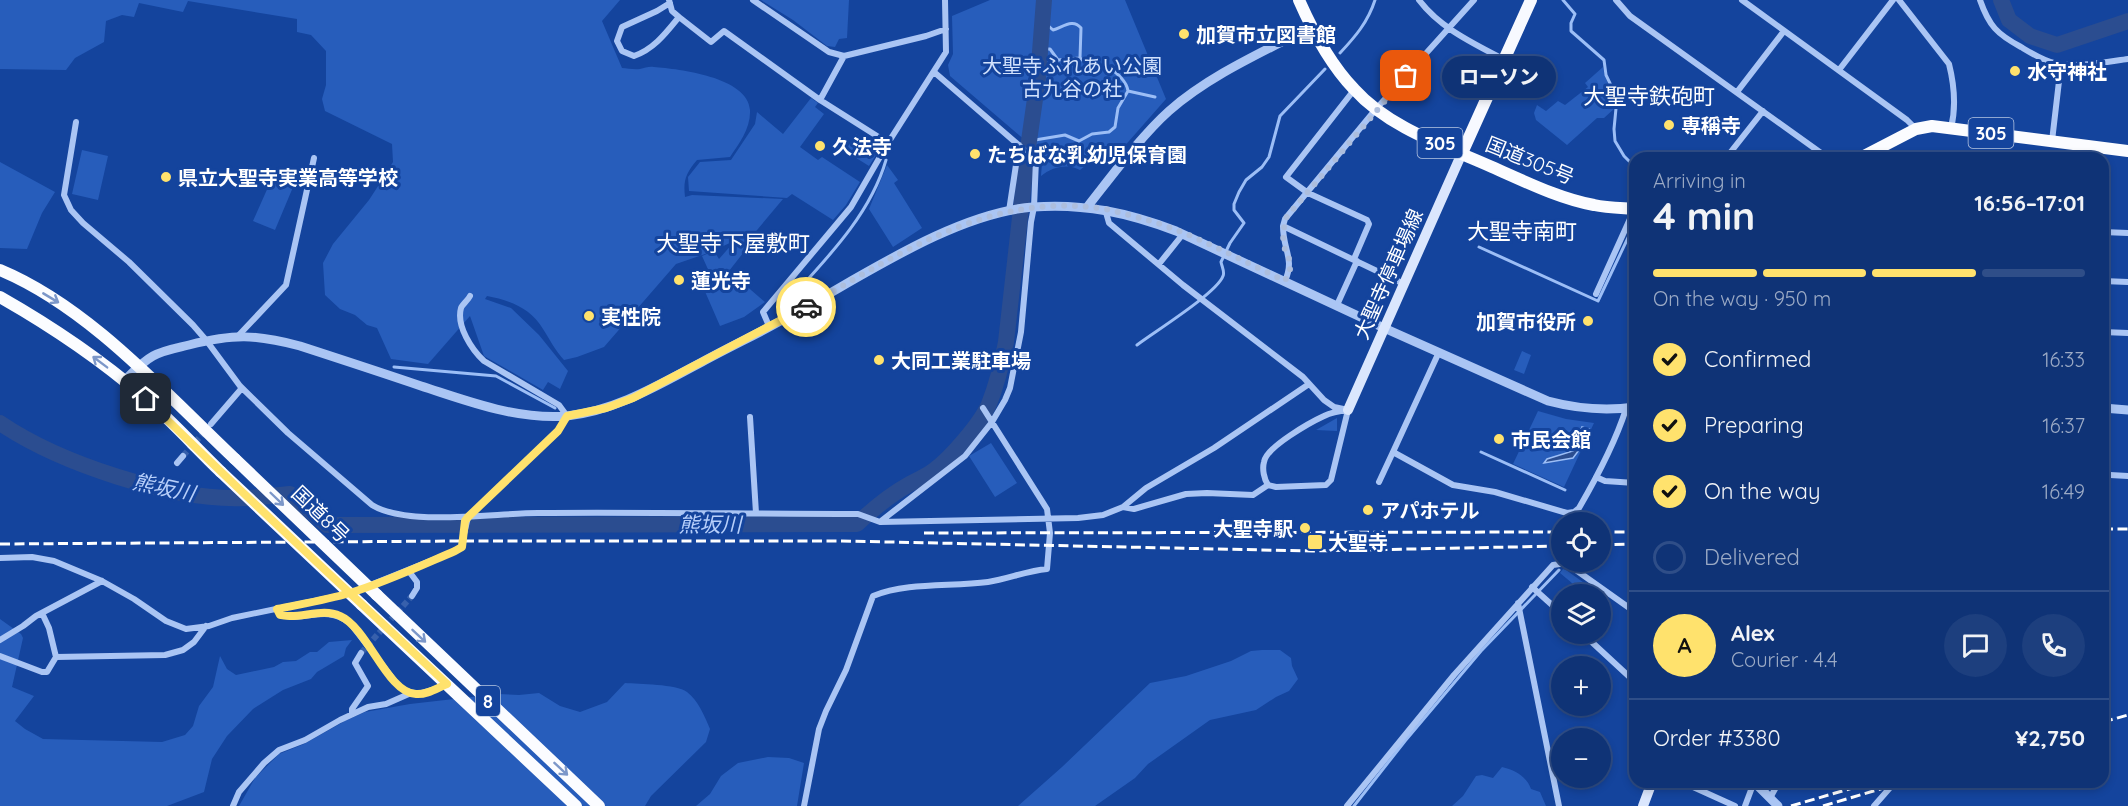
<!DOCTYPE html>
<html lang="en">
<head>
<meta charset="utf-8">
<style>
	body { margin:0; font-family:Quicksand,"Noto Sans JP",sans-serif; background:#1d3f7e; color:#f1f3f6; height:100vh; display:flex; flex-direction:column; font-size:22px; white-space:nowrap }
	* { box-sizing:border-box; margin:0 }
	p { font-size:20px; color:#9baac5 }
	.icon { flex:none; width:33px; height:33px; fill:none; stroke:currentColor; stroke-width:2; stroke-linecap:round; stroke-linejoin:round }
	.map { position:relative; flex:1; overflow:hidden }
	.panel { position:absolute; left:1629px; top:152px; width:480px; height:636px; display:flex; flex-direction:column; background:#0f3376; border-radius:18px; box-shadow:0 3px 9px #0003,0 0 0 2px #2f4e88 }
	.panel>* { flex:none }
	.fabs { position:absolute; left:1551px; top:512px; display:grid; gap:12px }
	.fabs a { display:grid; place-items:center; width:60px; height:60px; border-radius:50%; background:#0f3376; box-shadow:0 3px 9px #0003,0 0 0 2px #2f4e88; font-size:30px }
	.pin { position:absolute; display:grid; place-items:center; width:51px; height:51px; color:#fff; margin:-26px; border-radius:12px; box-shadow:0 3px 9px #0006 }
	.courier { position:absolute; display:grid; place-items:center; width:60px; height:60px; margin:-30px; border:4px solid #ffe26d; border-radius:50%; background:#fff; color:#222; box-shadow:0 2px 8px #0007 }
	.bubble { position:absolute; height:42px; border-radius:21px; background:#0f3376; box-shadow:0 3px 9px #0003,0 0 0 2px #2f4e88; font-size:20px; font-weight:800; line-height:42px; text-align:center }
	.headline em { font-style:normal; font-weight:800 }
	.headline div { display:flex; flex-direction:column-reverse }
	.headline { display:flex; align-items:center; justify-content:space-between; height:102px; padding:0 24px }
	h1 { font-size:39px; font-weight:800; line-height:45px }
	.bar { display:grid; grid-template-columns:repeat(4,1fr); gap:9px 6px; align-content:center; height:72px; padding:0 24px }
	.bar i { height:8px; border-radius:4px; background:#2f4e88 }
	.bar .active { background:#ffe26d }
	.bar p { grid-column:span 4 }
	.line { display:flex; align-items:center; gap:15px; padding:0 24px; border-top:2px solid #2f4e88 }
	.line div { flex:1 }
	.round { display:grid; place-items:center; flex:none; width:63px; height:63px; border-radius:32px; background:#1d3f7e }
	ol { padding:0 24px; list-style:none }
	li { display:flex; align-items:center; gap:18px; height:66px }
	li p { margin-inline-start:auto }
	li .icon { padding:6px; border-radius:50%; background:#ffe26d; color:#111; stroke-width:4 }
	li:last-child { color:#9baac5 }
	li i { width:33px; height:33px; border:3px solid #2f4e88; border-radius:50% }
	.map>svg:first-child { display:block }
	.green { fill:#275dbb }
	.water { fill:#2b4d90; stroke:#9cbef6; stroke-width:1.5 }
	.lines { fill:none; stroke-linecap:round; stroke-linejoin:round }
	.stream { stroke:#9cbef6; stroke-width:3 }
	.river { stroke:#2b4d90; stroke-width:16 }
	.minor-tunnel { stroke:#3760ac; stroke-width:6; stroke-dasharray:6 3; stroke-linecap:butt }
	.minor { stroke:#aac5f4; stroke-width:6 }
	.tertiary { stroke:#aac5f4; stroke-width:9 }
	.secondary { stroke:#dae6fd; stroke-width:10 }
	.primary { stroke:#f7f9ff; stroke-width:12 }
	.trunk { stroke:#fbfcff; stroke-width:12 }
	.rail { stroke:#fff; stroke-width:3; stroke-dasharray:10 4.5; stroke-linecap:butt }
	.trunk-bridge { stroke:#fbfcff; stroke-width:12 }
	.oneway { stroke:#7c97c9 }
	.done { stroke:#adbedd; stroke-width:6; stroke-dasharray:0 10.8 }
	.route { stroke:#ffe26d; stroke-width:8 }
	.poi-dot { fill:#ffe26d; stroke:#14449d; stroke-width:2 }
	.labels { text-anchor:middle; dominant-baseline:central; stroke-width:6; stroke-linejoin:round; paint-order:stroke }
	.shield { fill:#14449d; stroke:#b8c7e2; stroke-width:1.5 }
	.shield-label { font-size:18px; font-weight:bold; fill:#fff }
	.poi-label { font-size:20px; font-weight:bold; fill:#fff; stroke:#14449d; text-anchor:start }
	.park-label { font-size:20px; fill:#d2e2fd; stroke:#14449d }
	.street-label { font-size:20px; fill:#fff; stroke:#14449d }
	.water-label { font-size:21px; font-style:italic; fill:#b7cffa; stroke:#14449d }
	.quarter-label { font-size:22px; fill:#fff; stroke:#14449d }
</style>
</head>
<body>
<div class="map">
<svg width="2128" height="806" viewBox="0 0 2128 806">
	<rect width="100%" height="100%" fill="#14449d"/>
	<path class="green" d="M0 0H620L602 21 622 68C627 68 634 70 640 69 645 68 649 66 654 67 679 69 748 77 750 110 751 128 739 144 730 157L697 160C686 173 683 180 685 197L692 195 783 199 747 242H732L708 253 676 264 604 347 577 357 564 360C555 350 550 340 543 329 531 308 509 300 487 296L485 299 511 308 539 335 568 371 560 389 548 382 543 390 484 356 470 316 428 364 391 359 377 328 367 325 355 315 340 309 325 295 323 263 333 244 369 200 382 180 393 162 392 144 325 111 322 99 326 85V51L311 35 297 32V19L188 1 183 12 139 3 134 17 122 15 106 21 104 42 75 58 66 70 0 69Z
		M761 0H849L847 38 839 39 835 47 827 46 793 20Z
		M990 0H1125L1166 99 1107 166 1090 162 1080 170C1067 163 1052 167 1041 176L1043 148 1033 147 950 76 948 65 953 54 952 16Z
		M1603 67C1605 82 1615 93 1615 108L1604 118H1597L1567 145 1536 120 1534 113 1537 105 1546 111 1558 101 1565 105 1588 87 1585 83Z
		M811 98 818 103 815 107 824 114 800 147 818 160 822 157 860 182 846 205 833 220 792 194 787 198 689 191 688 177 700 162 731 160 755 124 757 112 783 134Z
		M856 134 880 149 869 166 845 151Z
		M82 150 108 156 98 200 72 194Z
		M0 162 55 192 42 213 27 249 0 248Z
		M887 165 898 180 894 183 922 228 893 247 869 209Z
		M273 176 296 180 275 230 253 221Z
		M733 243H739L747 248 729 271 765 302 744 317 720 326 700 280 711 276 702 256 714 251 719 259Z
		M1522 351 1531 355 1524 374 1514 370Z
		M1538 411 1566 419 1594 423 1564 487 1513 464Z
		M1337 418V431L1316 430Z
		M991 443 1017 483 995 497 969 456Z
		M1563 569 1566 570 1594 590 1590 594H1585L1560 573Z
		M0 619 21 634 23 638 12 687 34 696 15 721 25 729 43 739 162 742 185 735 193 726 199 706 213 687 220 656 227 669 236 675 274 667 283 662 296 661 310 652H317L329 642 352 640 346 648 344 656 317 672 311 679 283 690 253 709 227 736 212 759 204 792 167 806H0Z
		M1262 650H1280L1291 658 1292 666 1298 679 1289 691 1276 697 1256 710 1210 720 1148 764 1135 778 1095 806H1018L1062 767 1150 683 1186 676 1231 661 1251 651Z
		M625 683C639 684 676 684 687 692 698 700 705 717 710 729L706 742 651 796 645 806H239L255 778 279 754 304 744 345 721 365 712 410 704 498 694 519 695 539 693 560 706 580 712 607 702Z
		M768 757 789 758 804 763 797 806H696L710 794 721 776 738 763Z
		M1502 767C1515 770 1527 777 1531 789L1540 792 1546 806H1452L1463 796 1476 776 1482 775 1493 778Z"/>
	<path class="water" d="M1582 427 1589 429 1590 432 1582 438V446L1573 458 1544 463 1547 459 1573 451 1577 443 1573 436 1579 435Z"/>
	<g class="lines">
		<path class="stream" d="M1563 0 1575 14 1571 23V31L1604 60 1606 75 1617 98 1614 129 1615 141 1624 156 1635 167
			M1043 21 1053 30C1063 27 1073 18 1081 28L1080 58 1092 68C1097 68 1103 66 1108 68 1116 71 1127 82 1128 91
			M1041 49H1050L1058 60
			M1340 53C1355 37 1368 22 1375 0
			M1039 72C1048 71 1054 68 1058 60L1080 58
			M1029 141 1065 135 1079 141 1092 134 1109 132 1115 127 1118 108 1128 91 1155 97
			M1479 247 1598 301 1635 223
			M780 310C820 265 869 219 886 160
			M1137 345C1154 332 1217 293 1223 276 1225 272 1222 267 1221 262L1230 243 1244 223 1234 210V204L1239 192 1246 180 1262 167 1269 157 1280 116 1325 69
			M394 367 496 376 555 408
			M1481 452 1565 490
			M1354 806 1405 741 1481 651 1559 570"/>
		<path class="river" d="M2001 0 2009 20 2030 36 2057 45 2128 21
			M0 423C59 463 172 501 244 498 259 498 275 495 290 494L327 525 857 524C873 509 890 495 908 485 917 480 925 477 933 471 950 459 981 423 989 404 997 384 1002 363 1006 342L1027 155 1038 78 1044 0"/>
		<path class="minor-tunnel" d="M183 456 207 429
			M361 653 412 596"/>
		<path class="minor" d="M669 0 672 11 679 17C666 33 654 49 634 56L622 51 617 41 622 27 657 11 670 3
			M753 0 829 52 844 56 926 36 946 29
			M1419 0C1440 28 1473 43 1503 59
			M1616 0 1630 16 1828 158
			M1742 0 1907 120 1916 129
			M1899 0 1949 64C1954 84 1956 108 1951 128
			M1980 0C1989 26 1997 34 2021 47 2031 53 2042 60 2054 63 2076 68 2106 62 2128 59
			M679 17 711 42 724 31 820 100 888 143
			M1839 70 1893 0
			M1737 92 1784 31
			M820 100 844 56
			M76 122 64 195 71 210 83 223 129 262 193 325 206 340 240 386 288 433 372 505C408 527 494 513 538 513 645 512 751 514 858 514L880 522 1078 518 1103 515 1123 507 1146 488 1214 448 1309 384
			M2052 141 2061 64
			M1726 158 1763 111
			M1105 209 1109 223 1183 285 1303 377 1324 400 1334 407 1348 410
			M1009 211 1019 145
			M1283 226 1285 219 1376 109 1474 0
			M2103 232 2128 233
			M1354 259 1369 224 1367 220 1308 193 1286 177 1354 90
			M1159 264 1183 234
			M1285 281C1295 258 1283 251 1283 226L1404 284
			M2103 281 2128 282
			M1596 294 1634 210
			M1337 305 1357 261
			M769 326 763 312 851 207 888 143 946 52 945 0
			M2103 332 2128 333
			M238 336 286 285 314 158
			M1439 352 1393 452 1453 485 1495 492 1567 513 1574 512 1579 508C1597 477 1615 443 1626 409
			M1348 410 1331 480 1326 485 1276 487 1268 485C1264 479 1262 469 1264 462 1266 447 1311 422 1324 416 1332 412 1339 411 1348 410Z
			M750 417 756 513
			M211 424 242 388
			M177 463 183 456
			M2110 475 2128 476
			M1596 477 1605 481 1635 483
			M1379 482 1393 452
			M1123 507 1134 509 1186 494 1207 493 1253 495 1268 485
			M881 521 965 456 992 422 1005 400 1010 388 1021 332 1031 222 1034 207 1036 160 934 72
			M0 558 32 557 54 561 102 581 134 599 166 621 186 629 209 626 232 618 348 594 455 551 461 547 468 517 558 431 567 416 559 405 484 361C472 350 456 326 461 308 462 305 468 300 470 296
			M408 570 417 582V588L412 596
			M1532 587 1562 614
			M1518 603 1559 806
			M277 609 280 615C307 622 324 604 350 623L397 684C413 700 428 692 447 684
			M1582 633 1635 682
			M0 640 23 626 36 616 102 581
			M0 656 42 672H47L56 657 49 628 42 613
			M56 657 165 655 183 650 194 642 206 626
			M352 714V709L368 686 355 663 361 653
			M1682 782 1735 806
			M1770 798 1779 782
			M233 806 239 792 264 763 279 750 305 740 340 720 368 707 386 704 411 693
			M804 806 819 729 826 711 846 670 873 596C908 582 950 587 988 582 1008 579 1026 571 1047 569L1050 533 1047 509 983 408
			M1347 806 1454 675 1553 565 1566 563 1635 612
			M1745 806 1754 782
			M1874 806 1895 782"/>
		<path class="tertiary" d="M1088 206C1111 177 1141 136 1169 111 1210 75 1263 52 1311 27
			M124 381C133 372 142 362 153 356 164 350 177 348 189 345 234 334 254 334 300 346 340 359 380 372 421 386 468 401 516 420 567 416 616 411 660 384 702 362 735 344 770 328 802 309 869 272 957 213 1033 207 1084 203 1129 213 1176 231L1384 328 1548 401C1578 409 1605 411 1635 407
			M2103 408 2128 410
			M1754 782 1778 806"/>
		<path class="secondary" d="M1348 410 1462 153
			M1643 806 1652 782"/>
		<path class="primary" d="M1462 153 1531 0"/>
		<path class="trunk" d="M1299 0C1313 32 1330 64 1354 89 1389 128 1445 146 1492 167 1524 181 1560 199 1594 205 1607 208 1622 208 1635 209
			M1860 158 1916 129 1932 126 2128 151
			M0 270C89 307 165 393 235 459
			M0 297C51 326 100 359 144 397 171 420 195 447 221 472
			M377 595 599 806
			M362 605 576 806"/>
		<path class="rail" d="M2103 529H2128
			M1600 532H1635
			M924 533 1562 532
			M0 544 462 541H842L1312 551 1562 546
			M1600 545 1635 544
			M2103 722 2128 715
			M1791 806 1873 782
			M1823 806 1904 782"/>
		<path class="trunk-bridge" d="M235 459 377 595
			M221 472 362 605"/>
	</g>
	<defs><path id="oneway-shaft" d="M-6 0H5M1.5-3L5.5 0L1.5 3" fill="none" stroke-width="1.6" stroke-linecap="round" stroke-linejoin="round" transform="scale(1.5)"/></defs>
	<g class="oneway">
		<use href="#oneway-shaft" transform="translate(51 298) rotate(31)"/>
		<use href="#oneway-shaft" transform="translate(100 362) rotate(-143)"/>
		<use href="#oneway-shaft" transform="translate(277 499) rotate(44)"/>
		<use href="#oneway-shaft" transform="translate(419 636) rotate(43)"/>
		<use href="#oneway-shaft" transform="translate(561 769) rotate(43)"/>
	</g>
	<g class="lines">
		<path class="done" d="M806 307C893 257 984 196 1089 207 1108 208 1128 215 1147 220 1195 234 1240 260 1285 281L1290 270V261L1285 250 1283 237 1285 219 1406 76"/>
		<path class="route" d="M146 399C244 496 346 589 447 684 437 688 427 695 416 694 387 693 368 628 340 616 322 607 299 620 280 615L277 609C301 604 326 600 350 593 386 582 420 566 455 551L462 547 465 521 468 517 558 431 567 416 606 408 633 398 806 307"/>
	</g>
	<g class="poi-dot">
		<circle cx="1184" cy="34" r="6"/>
		<circle cx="2015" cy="71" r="6"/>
		<circle cx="1669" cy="125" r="6"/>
		<circle cx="820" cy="146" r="6"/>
		<circle cx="975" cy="154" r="6"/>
		<circle cx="166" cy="177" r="6"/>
		<circle cx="679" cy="280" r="6"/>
		<circle cx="589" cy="316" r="6"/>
		<circle cx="1588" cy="321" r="6"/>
		<circle cx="879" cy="360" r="6"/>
		<circle cx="1499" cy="439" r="6"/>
		<circle cx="1368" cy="510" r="6"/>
		<circle cx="1305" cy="528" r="6"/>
		<rect x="1307" y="534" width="16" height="16" rx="3"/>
	</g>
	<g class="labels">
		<g class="shield">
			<rect x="1968.5" y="118" width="45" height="30" rx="4.5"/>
			<rect x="1417.5" y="128" width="45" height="30" rx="4.5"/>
			<rect x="476" y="686" width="24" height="30" rx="4.5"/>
		</g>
		<g class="shield-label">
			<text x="1991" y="133">305</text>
			<text x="1440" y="143">305</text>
			<text x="488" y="701">8</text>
		</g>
		<g class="poi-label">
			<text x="1196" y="34">加賀市立図書館</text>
			<text x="2027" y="71">水守神社</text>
			<text x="1681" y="125">専稱寺</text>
			<text x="832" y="146">久法寺</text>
			<text x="987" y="154">たちばな乳幼児保育園</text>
			<text x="178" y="177">県立大聖寺実業高等学校</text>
			<text x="691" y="280">蓮光寺</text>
			<text x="601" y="316">実性院</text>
			<text x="1576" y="321" text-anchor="end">加賀市役所</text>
			<text x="891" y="360">大同工業駐車場</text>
			<text x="1511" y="439">市民会館</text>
			<text x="1380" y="510">アパホテル</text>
			<text x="1293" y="528" text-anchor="end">大聖寺駅</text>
			<text x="1328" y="542">大聖寺</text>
		</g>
		<g class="park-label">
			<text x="1072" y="65">大聖寺ふれあい公園<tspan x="1072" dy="23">古九谷の社</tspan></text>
		</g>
		<g class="street-label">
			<text transform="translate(1530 160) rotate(22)">国道305号</text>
			<text transform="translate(1388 274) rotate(-66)">大聖寺停車場線</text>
			<text transform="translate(321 514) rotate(44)">国道8号</text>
		</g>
		<g class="water-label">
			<text transform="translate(164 487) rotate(12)">熊坂川</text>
			<text x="710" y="524">熊坂川</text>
		</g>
		<g class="quarter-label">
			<text x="1649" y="96">大聖寺鉄砲町</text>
			<text x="1522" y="231">大聖寺南町</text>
			<text x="733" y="243">大聖寺下屋敷町</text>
		</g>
	</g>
</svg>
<div class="fabs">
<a><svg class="icon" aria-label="locate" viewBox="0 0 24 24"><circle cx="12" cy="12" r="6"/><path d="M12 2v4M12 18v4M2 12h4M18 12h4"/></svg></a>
<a><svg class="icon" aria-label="layers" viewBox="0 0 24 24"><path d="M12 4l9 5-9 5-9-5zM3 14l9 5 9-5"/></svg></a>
<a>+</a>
<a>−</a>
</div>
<div class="pin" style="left:1406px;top:76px;background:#ea580c"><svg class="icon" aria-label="bag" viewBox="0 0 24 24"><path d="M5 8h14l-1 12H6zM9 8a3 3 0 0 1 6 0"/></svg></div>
<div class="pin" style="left:146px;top:399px;background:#1f2937"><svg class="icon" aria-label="home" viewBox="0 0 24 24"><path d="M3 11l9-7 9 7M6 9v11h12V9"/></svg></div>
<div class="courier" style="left:806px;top:307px"><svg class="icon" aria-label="car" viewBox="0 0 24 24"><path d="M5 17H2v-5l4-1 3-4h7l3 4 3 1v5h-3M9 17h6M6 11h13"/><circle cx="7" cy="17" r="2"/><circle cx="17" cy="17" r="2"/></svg></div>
<div class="bubble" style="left:1442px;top:56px;width:114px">ローソン</div>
<section class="panel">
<div class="headline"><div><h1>4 min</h1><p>Arriving in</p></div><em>16:56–17:01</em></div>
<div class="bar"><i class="active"></i><i class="active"></i><i class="active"></i><i></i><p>On the way · 950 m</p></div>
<ol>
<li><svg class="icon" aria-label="check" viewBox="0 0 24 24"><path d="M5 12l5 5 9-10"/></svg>Confirmed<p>16:33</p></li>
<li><svg class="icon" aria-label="check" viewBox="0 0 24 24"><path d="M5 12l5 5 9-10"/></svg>Preparing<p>16:37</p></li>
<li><svg class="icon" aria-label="check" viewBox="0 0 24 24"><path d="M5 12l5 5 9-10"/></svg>On the way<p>16:49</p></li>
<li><i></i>Delivered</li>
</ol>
<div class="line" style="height:108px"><b class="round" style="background:#ffe26d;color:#111">A</b><div><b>Alex</b><p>Courier · 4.4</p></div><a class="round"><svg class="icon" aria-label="chat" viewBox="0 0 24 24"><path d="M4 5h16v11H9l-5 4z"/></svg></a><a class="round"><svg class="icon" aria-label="phone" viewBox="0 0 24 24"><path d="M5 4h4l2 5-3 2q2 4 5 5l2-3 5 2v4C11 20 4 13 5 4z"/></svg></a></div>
<div class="line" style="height:78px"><div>Order #3380</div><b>¥2,750</b></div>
</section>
</div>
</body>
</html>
